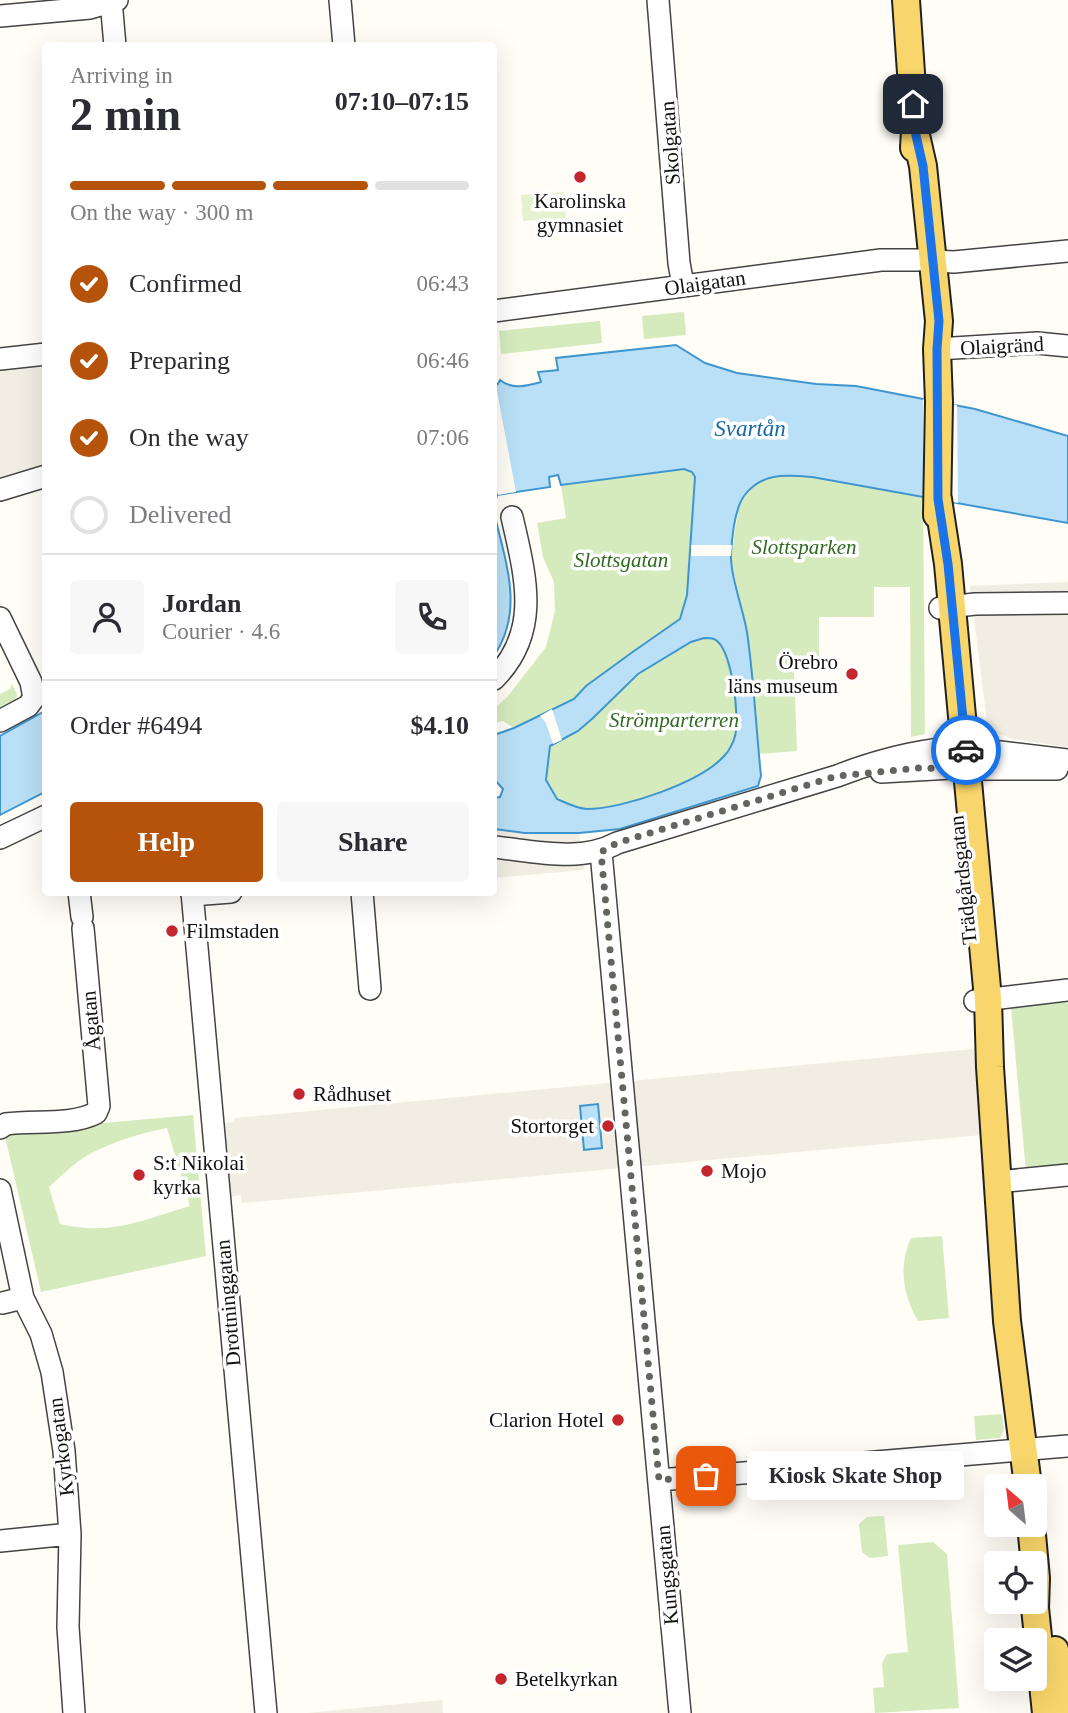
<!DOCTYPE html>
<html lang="en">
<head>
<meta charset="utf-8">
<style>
	body { margin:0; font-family:Georgia,serif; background:#f7f7f7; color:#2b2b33; height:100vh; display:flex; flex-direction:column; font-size:26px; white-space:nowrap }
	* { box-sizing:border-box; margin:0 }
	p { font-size:23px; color:#7c7c81 }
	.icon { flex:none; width:38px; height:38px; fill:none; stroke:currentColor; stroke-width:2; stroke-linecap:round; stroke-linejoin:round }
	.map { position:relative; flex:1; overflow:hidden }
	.details { position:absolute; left:42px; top:42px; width:455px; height:854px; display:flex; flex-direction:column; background:#fff; border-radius:7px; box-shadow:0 7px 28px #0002 }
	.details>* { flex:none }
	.needle { width:46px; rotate:332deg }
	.tools { position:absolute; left:984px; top:1474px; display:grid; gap:14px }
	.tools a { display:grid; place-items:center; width:63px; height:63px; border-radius:7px; background:#fff; box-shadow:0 7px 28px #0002; font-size:35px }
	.pin { position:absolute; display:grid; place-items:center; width:60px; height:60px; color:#fff; margin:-30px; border-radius:14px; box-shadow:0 4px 10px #0006 }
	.courier { position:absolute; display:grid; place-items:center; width:70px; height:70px; margin:-35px; border:5px solid #1a73e8; border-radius:50%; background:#fff; color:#222; box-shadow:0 2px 9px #0007 }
	.bubble { position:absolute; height:49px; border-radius:7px; background:#fff; box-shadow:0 7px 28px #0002; font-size:23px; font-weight:700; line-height:49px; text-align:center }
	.overview em { font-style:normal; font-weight:700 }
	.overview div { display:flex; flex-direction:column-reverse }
	.overview { display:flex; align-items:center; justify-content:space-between; height:119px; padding:0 28px }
	h1 { font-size:46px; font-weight:700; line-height:52px }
	.bar { display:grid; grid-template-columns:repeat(4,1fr); gap:10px 7px; align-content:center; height:84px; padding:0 28px }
	.bar i { height:9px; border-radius:5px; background:#e1e1e2 }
	.bar .selected { background:#b45309 }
	.bar p { grid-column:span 4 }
	.line { display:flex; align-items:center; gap:18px; padding:0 28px; border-top:2px solid #e1e1e2 }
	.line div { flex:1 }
	.round { display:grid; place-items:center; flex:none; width:74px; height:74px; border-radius:7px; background:#f7f7f7 }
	ol { padding:0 28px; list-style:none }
	li { display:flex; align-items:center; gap:21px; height:77px }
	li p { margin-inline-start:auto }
	li .icon { padding:7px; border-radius:50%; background:#b45309; color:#fff; stroke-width:4 }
	li:last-child { color:#7c7c81 }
	li i { width:38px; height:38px; border:4px solid #e1e1e2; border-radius:50% }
	.action { display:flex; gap:14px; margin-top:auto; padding:14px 28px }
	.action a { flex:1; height:80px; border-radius:7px; background:#b45309; color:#fff; font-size:28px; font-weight:700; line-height:80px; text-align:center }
	.action a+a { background:#f7f7f7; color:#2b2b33 }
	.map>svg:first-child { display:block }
	.green { fill:#d5ebbd; fill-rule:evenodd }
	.pitch { fill:#e6f2cf }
	.plaza { fill:#f1ede2 }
	.water { fill:#b9e0f7; stroke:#3f96cf; stroke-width:2; fill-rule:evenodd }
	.pier { fill:#fffdf5 }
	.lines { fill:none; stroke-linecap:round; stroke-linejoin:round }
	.minor-casing { stroke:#444; stroke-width:24 }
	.major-casing { stroke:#222; stroke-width:30 }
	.minor { stroke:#fff; stroke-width:21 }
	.major { stroke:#f9d66b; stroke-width:26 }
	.done { stroke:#646461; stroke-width:7; stroke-dasharray:0 12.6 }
	.route { stroke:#1a73e8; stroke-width:9 }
	.poi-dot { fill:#c4262e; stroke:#fff; stroke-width:2.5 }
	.labels { text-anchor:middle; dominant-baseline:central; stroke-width:7; stroke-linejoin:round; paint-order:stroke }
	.street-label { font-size:21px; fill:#111; stroke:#fff }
	.poi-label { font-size:21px; fill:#111; stroke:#fff; text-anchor:start }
	.park-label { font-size:21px; font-style:italic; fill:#2f6b1f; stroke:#fff }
	.water-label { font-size:23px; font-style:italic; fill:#1768a6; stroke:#fff }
</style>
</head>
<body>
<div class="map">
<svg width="1068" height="1713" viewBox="0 0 1068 1713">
	<rect width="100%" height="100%" fill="#fffdf5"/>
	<path class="green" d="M684 312 686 335 644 339 642 316Z
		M600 321 602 343 501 354 499 331Z
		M684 469 693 472 695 478 687 595 680 619 634 651 586 686 574 699 514 728 503 721 494 723V709L508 696 546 647 555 611 554 582 543 557 537 523 566 518 561 485Z
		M782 475 812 477 923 496 925 734 911 737 910 587H874V617H819V669L794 671 797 751 759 754 755 688 731 556 739 506 744 497 758 483 770 477Z
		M704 638C707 638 711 638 714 639 732 647 740 719 735 736 734 741 729 751 725 755 702 782 623 809 587 809 578 809 566 803 557 799L546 781 550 746 593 718 638 674 691 642Z
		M12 684 17 694 16 699 0 707V694L10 689Z
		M1068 1002V1168L1026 1172 1011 1007Z
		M193 1115 206 1256 41 1292 4 1132ZM167 1128 190 1206C142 1220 112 1236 60 1224L49 1187C61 1176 74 1163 88 1155 112 1142 141 1133 167 1128Z
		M942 1236 949 1318 918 1321C903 1295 898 1267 911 1238Z
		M1002 1414 1004 1430 1000 1438 976 1440 974 1416Z
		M884 1516 888 1556 870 1558 862 1552 859 1524 867 1517Z
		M933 1542 947 1554 959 1708 875 1713 873 1688 884 1687 882 1663 887 1654 908 1652 898 1545Z"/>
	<path class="pitch" d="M564 192 566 218 523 221 521 195Z"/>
	<path class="plaza" d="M45 364V471L0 484V367Z
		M1068 582V747L1013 739 988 730 970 586Z
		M494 829 525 833H579L584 870 494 878Z
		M974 1049 982 1135 242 1203 241 1195 228 1197 221 1123 234 1122V1118Z
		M442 1700 443 1713H307Z"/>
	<path class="water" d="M676 345 705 363 737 373 816 384 856 386 975 409 1068 436V523L812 477C786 475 762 472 744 496 734 510 732 537 731 553 730 575 743 609 747 632 754 680 756 728 761 776L758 786 620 829 579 833H525L494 829V798L500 797 503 789 494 779V735L514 728 574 699 586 686 634 651 680 619 687 595 695 477 692 472 684 469 561 485 558 475 549 477 550 487 497 495 494 507V385L498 384 500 380C512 390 527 386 541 382L538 372 558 370 556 358ZM704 638C707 638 711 638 714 639 732 647 740 718 735 736 734 741 729 751 725 755 702 782 623 809 587 809 578 809 566 803 557 799L546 780 550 746 578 731 593 718 638 674 691 642Z
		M494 512C505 562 525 609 494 656Z
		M45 711V792L0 815V736Z
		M598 1104 602 1148 584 1150 580 1106Z"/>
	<path class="pier" d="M495 381 516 492 498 495 494 469Z
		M923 399 957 405 958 503 923 496Z
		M691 545H732L731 556H691Z
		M552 709 562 740 553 744 546 723 540 716Z"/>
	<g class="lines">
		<defs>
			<path id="minor" d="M111 0 115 46
				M340 0 344 46
				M658 0 679 263 683 285
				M0 16 90 8 117 0
				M933 261 954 262 1068 251
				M494 311 881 260H918
				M937 349 1037 343 1068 346
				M0 359 46 354
				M0 490 46 476
				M940 608 975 604 1068 603
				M0 618 31 682 34 698 28 706 0 721
				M494 679C542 631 525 575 512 517
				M966 748 1068 760
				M968 769H1057
				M881 772 952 768
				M0 838 46 816
				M494 847C533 851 581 863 617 843L837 776C873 762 910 752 949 748
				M601 852 680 1713
				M79 892 82 917
				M192 892 266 1713
				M362 892 370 989
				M192 895 231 892
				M975 1001 1068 990
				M0 1128 6 1124C34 1120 70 1126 96 1113L99 1106 83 928
				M997 1182 1068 1175
				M0 1190 23 1298 41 1334 52 1372 64 1451 70 1534 68 1627 74 1713
				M2 1303 23 1298
				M659 1480 1068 1446
				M0 1541 70 1534"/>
			<path id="major" d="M906 0 915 131 914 148
				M915 131 923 166 939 321 937 349 939 402 937 515
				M938 499 948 564 988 999 990 1067 1007 1321 1028 1486
				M1031 1524 1036 1578 1035 1608 1046 1713
				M1055 1650 1066 1713"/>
		</defs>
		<use href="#minor" class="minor-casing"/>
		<use href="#major" class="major-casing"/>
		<use href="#minor" class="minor"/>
		<use href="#major" class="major"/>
	</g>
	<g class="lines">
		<path class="done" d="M706 1476 659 1480 601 852 617 843 837 776 919 768 968 769 966 750"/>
		<path class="route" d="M913 104 915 131 923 166 939 321 937 349 938 499 948 564 966 750"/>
	</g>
	<g class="poi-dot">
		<circle cx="580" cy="177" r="7"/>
		<circle cx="852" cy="674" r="7"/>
		<circle cx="172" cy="931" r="7"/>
		<circle cx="299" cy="1094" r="7"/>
		<circle cx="608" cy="1126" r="7"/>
		<circle cx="707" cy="1171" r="7"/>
		<circle cx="139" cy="1175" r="7"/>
		<circle cx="618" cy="1420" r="7"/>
		<circle cx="501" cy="1679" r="7"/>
	</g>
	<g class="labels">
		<g class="street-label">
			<text transform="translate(670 143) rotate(-94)">Skolgatan</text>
			<text transform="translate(705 283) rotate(-8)">Olaigatan</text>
			<text transform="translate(1002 346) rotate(-3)">Olaigränd</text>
			<text transform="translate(963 880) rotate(-96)">Trädgårdsgatan</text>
			<text transform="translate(91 1021) rotate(-95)">Ågatan</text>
			<text transform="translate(228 1303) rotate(-95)">Drottninggatan</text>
			<text transform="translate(61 1447) rotate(-97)">Kyrkogatan</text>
			<text transform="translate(667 1575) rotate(-95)">Kungsgatan</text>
		</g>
		<g class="poi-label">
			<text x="580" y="201" text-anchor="middle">Karolinska<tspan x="580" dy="24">gymnasiet</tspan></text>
			<text x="838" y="662" text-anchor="end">Örebro<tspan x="838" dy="24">läns museum</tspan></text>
			<text x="186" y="931">Filmstaden</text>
			<text x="313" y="1094">Rådhuset</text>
			<text x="594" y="1126" text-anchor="end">Stortorget</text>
			<text x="153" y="1163">S:t Nikolai<tspan x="153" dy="24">kyrka</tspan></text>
			<text x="721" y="1171">Mojo</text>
			<text x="604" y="1420" text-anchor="end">Clarion Hotel</text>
			<text x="515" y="1679">Betelkyrkan</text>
		</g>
		<g class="park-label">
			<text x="804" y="547">Slottsparken</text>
			<text x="621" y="560">Slottsgatan</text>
			<text x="674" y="720">Strömparterren</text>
		</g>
		<g class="water-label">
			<text x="750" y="428">Svartån</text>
		</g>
	</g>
</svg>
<div class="tools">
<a><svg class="needle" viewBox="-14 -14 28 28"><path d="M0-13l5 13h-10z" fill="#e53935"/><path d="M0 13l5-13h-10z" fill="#7c7c81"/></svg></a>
<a><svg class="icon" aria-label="locate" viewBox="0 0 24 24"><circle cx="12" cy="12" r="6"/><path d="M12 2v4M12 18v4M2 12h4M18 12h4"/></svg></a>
<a><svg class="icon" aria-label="layers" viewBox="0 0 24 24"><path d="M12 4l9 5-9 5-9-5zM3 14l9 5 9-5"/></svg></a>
</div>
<div class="pin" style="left:706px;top:1476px;background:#ea580c"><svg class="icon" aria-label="bag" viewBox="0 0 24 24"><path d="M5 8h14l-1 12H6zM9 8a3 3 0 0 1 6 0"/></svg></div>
<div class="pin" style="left:913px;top:104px;background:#1f2937"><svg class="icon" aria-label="home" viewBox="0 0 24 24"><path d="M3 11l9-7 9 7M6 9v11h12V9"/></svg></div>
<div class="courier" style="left:966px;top:750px"><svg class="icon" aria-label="car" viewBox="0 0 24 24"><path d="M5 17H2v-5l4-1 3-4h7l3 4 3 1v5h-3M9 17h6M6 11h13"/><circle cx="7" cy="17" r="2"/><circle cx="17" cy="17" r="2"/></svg></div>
<div class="bubble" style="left:747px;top:1451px;width:217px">Kiosk Skate Shop</div>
<section class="details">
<div class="overview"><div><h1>2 min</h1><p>Arriving in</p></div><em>07:10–07:15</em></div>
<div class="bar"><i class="selected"></i><i class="selected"></i><i class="selected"></i><i></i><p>On the way · 300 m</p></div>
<ol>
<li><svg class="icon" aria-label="check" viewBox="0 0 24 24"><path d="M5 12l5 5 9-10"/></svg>Confirmed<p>06:43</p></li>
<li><svg class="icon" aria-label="check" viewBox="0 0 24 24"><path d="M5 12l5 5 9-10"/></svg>Preparing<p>06:46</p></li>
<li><svg class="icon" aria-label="check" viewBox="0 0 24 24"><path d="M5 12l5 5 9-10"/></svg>On the way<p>07:06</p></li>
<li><i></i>Delivered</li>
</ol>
<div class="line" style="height:126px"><a class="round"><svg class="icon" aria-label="person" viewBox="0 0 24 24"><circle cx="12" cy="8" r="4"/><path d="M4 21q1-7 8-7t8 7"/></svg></a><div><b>Jordan</b><p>Courier · 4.6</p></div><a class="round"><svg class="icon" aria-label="phone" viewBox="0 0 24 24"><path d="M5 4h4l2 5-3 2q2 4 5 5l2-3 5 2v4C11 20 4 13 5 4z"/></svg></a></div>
<div class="line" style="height:91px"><div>Order #6494</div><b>$4.10</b></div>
<div class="action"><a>Help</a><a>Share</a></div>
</section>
</div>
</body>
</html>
